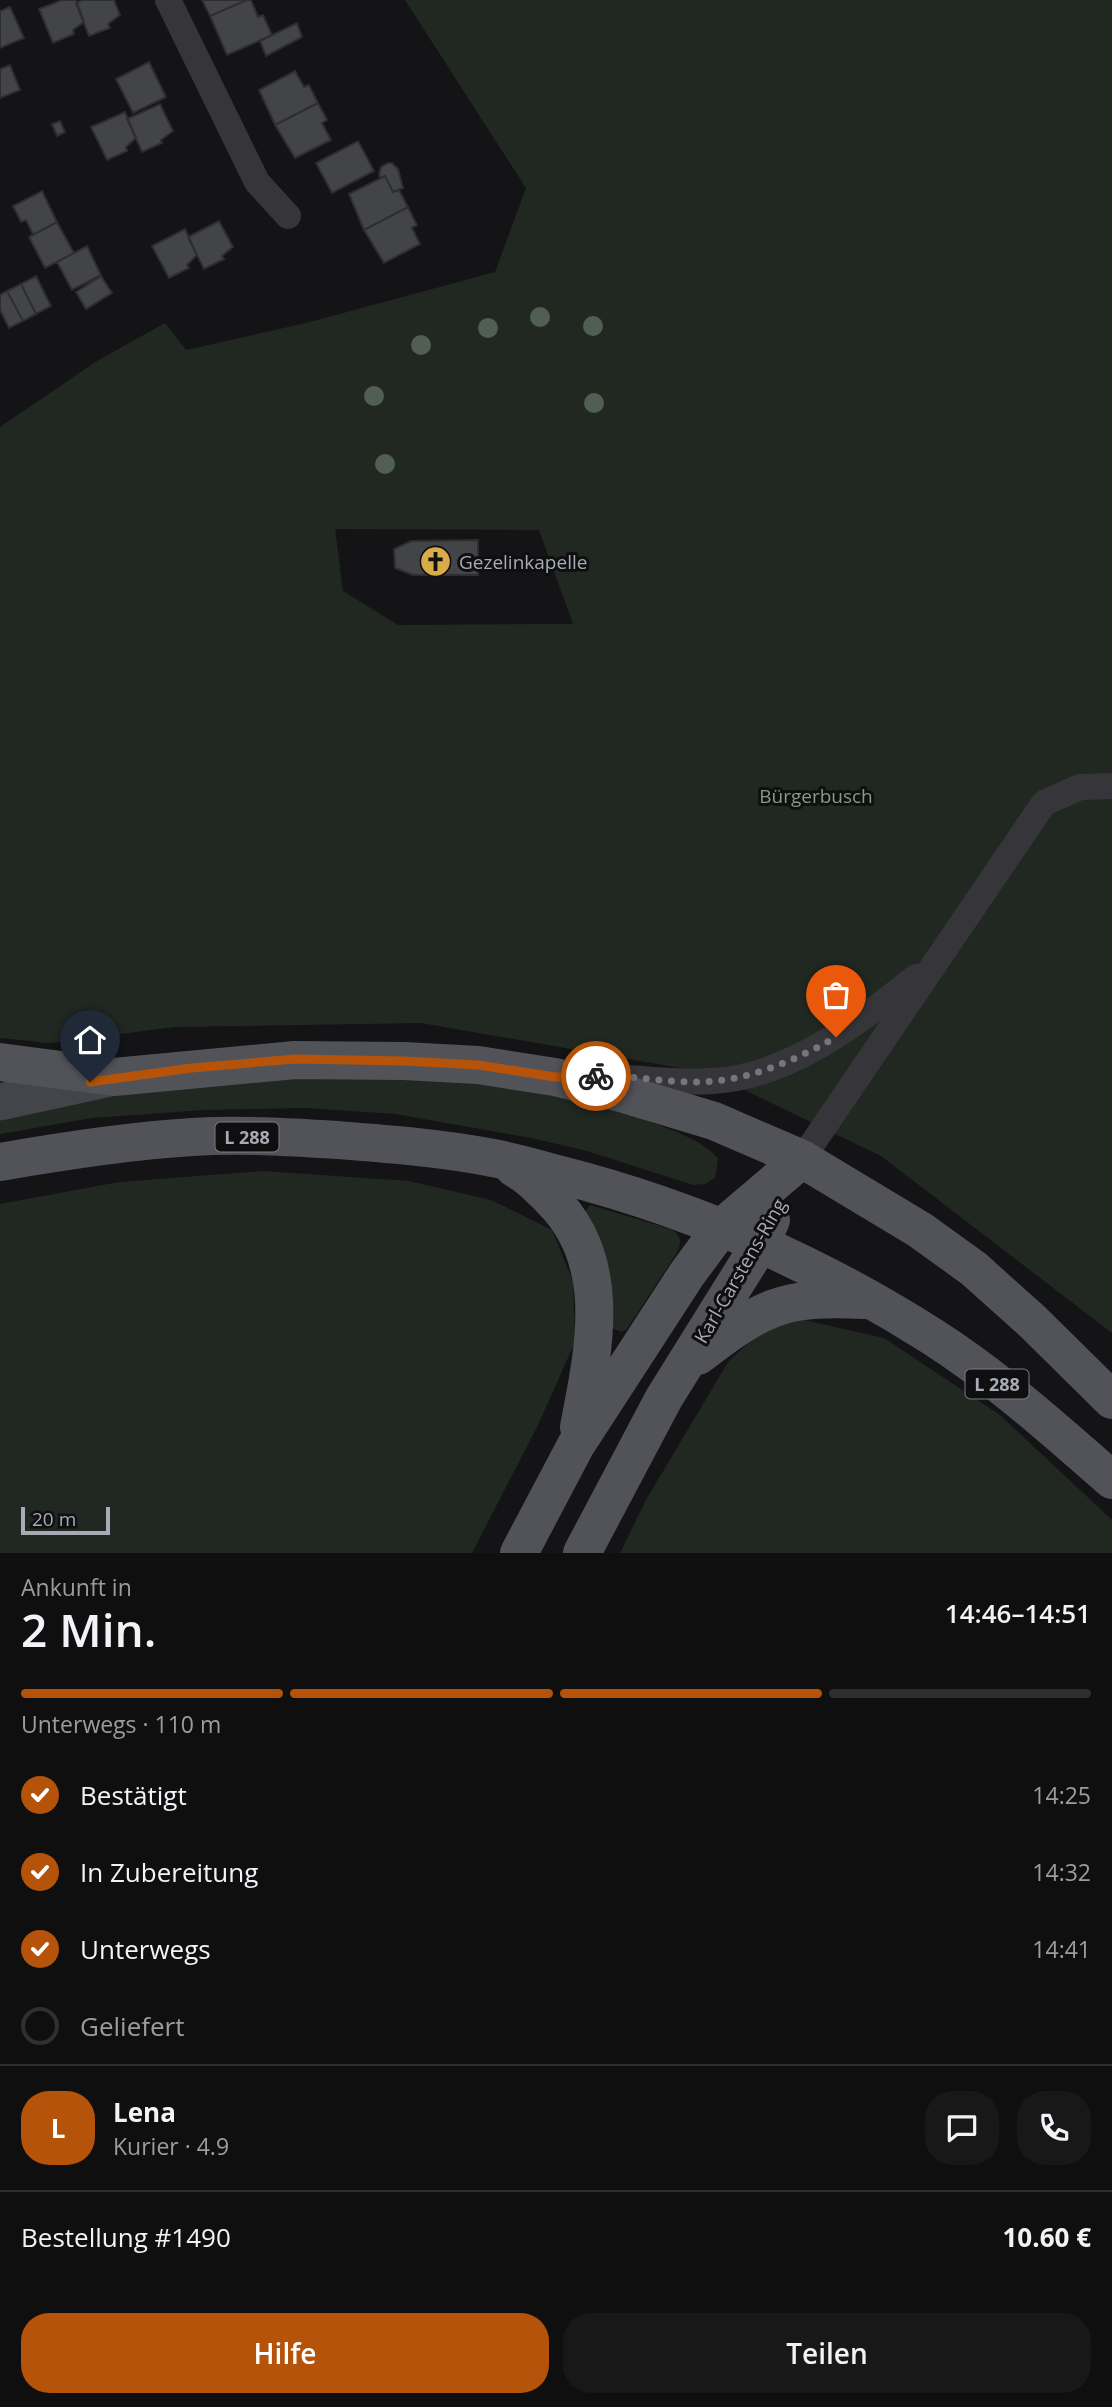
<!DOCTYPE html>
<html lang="de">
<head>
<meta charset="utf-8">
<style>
	body { margin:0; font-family:"Open Sans",sans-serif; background:#181819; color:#f1f3f6; height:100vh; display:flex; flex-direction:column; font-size:26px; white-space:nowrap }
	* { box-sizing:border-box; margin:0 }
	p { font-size:23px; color:#9b9c9f }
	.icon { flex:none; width:38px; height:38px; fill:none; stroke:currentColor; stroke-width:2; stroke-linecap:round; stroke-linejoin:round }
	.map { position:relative; height:1553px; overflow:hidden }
	.panel { display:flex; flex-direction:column; background:#0f0f10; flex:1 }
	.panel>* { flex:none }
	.scale { position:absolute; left:21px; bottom:18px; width:89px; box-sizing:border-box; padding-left:7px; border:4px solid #a8abb4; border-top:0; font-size:19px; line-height:24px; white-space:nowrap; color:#a8abb4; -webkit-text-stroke:5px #0f0f11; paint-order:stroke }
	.pin { position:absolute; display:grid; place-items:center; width:60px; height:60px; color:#fff; margin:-72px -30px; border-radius:50% 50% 50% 0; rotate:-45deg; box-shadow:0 0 7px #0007 }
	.pin .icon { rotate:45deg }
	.courier { position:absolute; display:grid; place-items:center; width:70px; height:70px; margin:-35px; border:5px solid #b45309; border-radius:50%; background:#fff; color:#222; box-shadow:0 2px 9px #0007 }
	.head em { font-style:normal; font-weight:600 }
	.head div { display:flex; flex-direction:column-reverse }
	.head { display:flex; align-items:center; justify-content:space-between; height:119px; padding:0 21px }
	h1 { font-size:46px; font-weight:600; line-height:52px }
	.bar { display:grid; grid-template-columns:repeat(4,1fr); gap:10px 7px; align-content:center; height:84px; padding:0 21px }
	.bar i { height:9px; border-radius:5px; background:#2f2f30 }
	.bar .on { background:#b45309 }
	.bar p { grid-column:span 4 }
	.line { display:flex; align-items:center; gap:18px; padding:0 21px; border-top:2px solid #2f2f30 }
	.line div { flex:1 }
	.round { display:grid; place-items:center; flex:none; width:74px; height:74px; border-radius:28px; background:#181819 }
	ol { padding:0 21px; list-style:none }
	li { display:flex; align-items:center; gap:21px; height:77px }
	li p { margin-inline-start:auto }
	li .icon { padding:7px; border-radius:50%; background:#b45309; color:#fff; stroke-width:4 }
	li:last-child { color:#9b9c9f }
	li i { width:38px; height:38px; border:4px solid #2f2f30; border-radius:50% }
	.button { display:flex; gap:14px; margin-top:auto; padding:14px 21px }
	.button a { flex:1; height:80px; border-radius:28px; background:#b45309; color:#fff; font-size:28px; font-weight:600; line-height:80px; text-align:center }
	.button a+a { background:#181819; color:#f1f3f6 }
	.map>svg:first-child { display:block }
	.green { fill:#212822; fill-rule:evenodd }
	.building { fill:#434448; stroke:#2e2e31; stroke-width:2 }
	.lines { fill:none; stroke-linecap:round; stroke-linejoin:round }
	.minor { stroke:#36363a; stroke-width:26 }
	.secondary { stroke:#44454a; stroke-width:37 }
	.primary { stroke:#525359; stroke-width:38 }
	.tree { fill:#505f52 }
	.done { stroke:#74767d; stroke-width:7; stroke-dasharray:0 12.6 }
	.route { stroke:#b45309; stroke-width:9 }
	.labels { text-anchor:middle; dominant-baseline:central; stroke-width:6; stroke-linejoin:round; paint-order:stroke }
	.shield { fill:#0f0f11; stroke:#7a7c83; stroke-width:2 }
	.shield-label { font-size:18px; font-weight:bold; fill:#a8abb4 }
	.poi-label { font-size:19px; fill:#a8abb4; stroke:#0f0f11; text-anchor:start }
	.park-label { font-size:19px; fill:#819d83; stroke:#0f0f11 }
	.street-label { font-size:19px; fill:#a8abb4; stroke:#0f0f11 }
</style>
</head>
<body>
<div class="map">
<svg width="1112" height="1553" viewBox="0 0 1112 1553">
	<rect width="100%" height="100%" fill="#141416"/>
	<path class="green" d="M405 0H1112V1333L881 1156 709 1073 421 1023 175 1027 49 1043 0 1038V427L97 361 165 323 186 350 310 322 495 272 526 188ZM335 529 539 530 573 624 398 625 343 591Z
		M295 1077C414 1077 534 1080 648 1121 674 1131 698 1138 718 1158L715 1178 705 1184 693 1185 587 1151 531 1138 395 1114 307 1108 204 1110 92 1118 0 1134V1116C98 1096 195 1083 295 1077Z
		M263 1171 409 1181 491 1200 552 1230 573 1281 575 1342 538 1425 472 1553H0V1204L119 1182Z
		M590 1205 670 1229C682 1235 682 1242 676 1254L627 1329 621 1332 610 1327 584 1213Z
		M804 1320 884 1338 1000 1415 1112 1520V1553H620L646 1500 728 1362 762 1330Z"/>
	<path class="building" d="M62 0H76L84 22 73 30 74 34 53 43 39 9Z
		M82 0H114L120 15 108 24 110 28 89 36 76 3Z
		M202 0H247L210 16Z
		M247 0H251L258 17 263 15 272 35 227 55 210 16Z
		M10 7 24 38 0 48V11Z
		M297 23 302 37 266 56 260 41Z
		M149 62 166 97 133 113 116 79Z
		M10 65 20 90 0 98V69Z
		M295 71 304 87 309 85 318 103 275 125 259 90Z
		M318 103 327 120 322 123 331 140 295 158 275 125Z
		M160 104 173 131 161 140 162 143 142 152 127 119Z
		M125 112 136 138 126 147 127 151 107 160 91 127Z
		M60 121 65 132 57 136 52 124Z
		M358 141 374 171 332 193 316 163Z
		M388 163H392L398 169 403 188 393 192 385 176 380 178 379 174 381 167Z
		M385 176 393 192 399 190 408 207 364 230 349 194Z
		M42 191 57 222 29 237 33 234 26 220 21 222 13 206Z
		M408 207 417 225 412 228 420 244 384 263 364 230Z
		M219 221 233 247 222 256 224 259 204 269 188 237Z
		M57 222 74 253 45 268 29 237Z
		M185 229 197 255 187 265 189 268 169 278 152 246Z
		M87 246 101 275 72 290 57 262Z
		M36 276 51 306 36 314 21 284Z
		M101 276 112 293 86 309 76 292Z
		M21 284 36 314 23 321 7 291Z
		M7 291 23 321 9 328 0 310V295Z
		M478 540V575H413L395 568 394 549 411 541Z"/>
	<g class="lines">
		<path class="minor" d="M168 0 257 182 288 216
			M605 1076C641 1079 678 1083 713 1081 788 1077 860 1022 916 977
			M802 1159 1044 803 1080 787 1112 786"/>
		<path class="secondary" d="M0 1102 106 1079"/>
		<path class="primary" d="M0 1062 114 1077 295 1060 404 1061 478 1065 555 1077 621 1093 714 1121 802 1159 920 1230 974 1269 1033 1322 1112 1400
			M0 1162C63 1151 128 1141 192 1137 240 1134 289 1137 337 1140 389 1144 442 1148 493 1158 515 1162 536 1168 557 1174 691 1208 817 1263 933 1337 997 1378 1055 1430 1112 1480
			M514 1168C529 1176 539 1187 551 1199 614 1261 594 1349 579 1427
			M698 1356C762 1307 782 1296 864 1300
			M519 1553 576 1445 687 1274 721 1228 802 1159
			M582 1553 664 1398 760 1244 771 1220"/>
	</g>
	<g class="tree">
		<circle cx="540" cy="317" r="10"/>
		<circle cx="593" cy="326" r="10"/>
		<circle cx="488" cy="328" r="10"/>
		<circle cx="421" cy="345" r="10"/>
		<circle cx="374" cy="396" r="10"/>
		<circle cx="594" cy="403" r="10"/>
		<circle cx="385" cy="464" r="10"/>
	</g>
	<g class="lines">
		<path class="done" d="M596 1076C635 1075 676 1085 715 1081 757 1077 800 1058 836 1037"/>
		<path class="route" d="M90 1082 192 1068 295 1059 404 1061 478 1065 555 1077 596 1076"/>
	</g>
	<defs>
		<symbol id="church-disc" viewBox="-11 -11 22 22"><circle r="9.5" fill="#daac48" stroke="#0f0f11"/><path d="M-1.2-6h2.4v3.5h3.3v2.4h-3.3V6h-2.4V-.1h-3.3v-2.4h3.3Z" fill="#111"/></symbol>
	</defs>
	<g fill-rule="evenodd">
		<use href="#church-disc" x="418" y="544" width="35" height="35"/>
	</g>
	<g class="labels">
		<g class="shield">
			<rect x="215.5" y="1122.5" width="63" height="29" rx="5"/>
			<rect x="965.5" y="1369.5" width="63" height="29" rx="5"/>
		</g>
		<g class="shield-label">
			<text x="247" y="1137">L 288</text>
			<text x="997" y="1384">L 288</text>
		</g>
		<g class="poi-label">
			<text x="459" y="562">Gezelinkapelle</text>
		</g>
		<g class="park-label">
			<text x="816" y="796">Bürgerbusch</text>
		</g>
		<g class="street-label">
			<text transform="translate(740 1271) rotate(-60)">Karl-Carstens-Ring</text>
		</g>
	</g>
</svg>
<div class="scale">20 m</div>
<div class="pin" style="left:836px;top:1037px;background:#ea580c"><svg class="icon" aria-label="bag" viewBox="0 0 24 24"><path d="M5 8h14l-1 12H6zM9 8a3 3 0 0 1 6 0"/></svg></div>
<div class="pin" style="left:90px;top:1082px;background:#1f2937"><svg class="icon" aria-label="home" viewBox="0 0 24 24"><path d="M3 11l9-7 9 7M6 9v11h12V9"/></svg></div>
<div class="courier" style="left:596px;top:1076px"><svg class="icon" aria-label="bike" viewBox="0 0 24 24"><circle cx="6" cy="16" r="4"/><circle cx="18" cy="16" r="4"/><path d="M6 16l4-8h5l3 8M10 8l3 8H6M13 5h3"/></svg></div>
</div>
<section class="panel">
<div class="head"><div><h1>2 Min.</h1><p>Ankunft in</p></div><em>14:46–14:51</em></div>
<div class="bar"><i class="on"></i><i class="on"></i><i class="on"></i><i></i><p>Unterwegs · 110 m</p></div>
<ol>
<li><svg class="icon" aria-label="check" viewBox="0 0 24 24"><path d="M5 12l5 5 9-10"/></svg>Bestätigt<p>14:25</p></li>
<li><svg class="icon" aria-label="check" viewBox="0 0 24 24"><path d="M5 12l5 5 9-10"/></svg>In Zubereitung<p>14:32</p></li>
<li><svg class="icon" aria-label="check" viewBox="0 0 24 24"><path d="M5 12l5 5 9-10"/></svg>Unterwegs<p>14:41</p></li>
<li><i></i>Geliefert</li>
</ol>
<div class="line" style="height:126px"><b class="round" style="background:#b45309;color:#fff">L</b><div><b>Lena</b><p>Kurier · 4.9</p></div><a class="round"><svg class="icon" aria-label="chat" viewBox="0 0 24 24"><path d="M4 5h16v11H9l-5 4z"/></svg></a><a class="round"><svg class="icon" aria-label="phone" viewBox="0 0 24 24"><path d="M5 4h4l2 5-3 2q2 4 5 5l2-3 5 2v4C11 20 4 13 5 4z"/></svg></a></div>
<div class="line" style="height:91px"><div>Bestellung #1490</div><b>10.60 €</b></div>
<div class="button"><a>Hilfe</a><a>Teilen</a></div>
</section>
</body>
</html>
